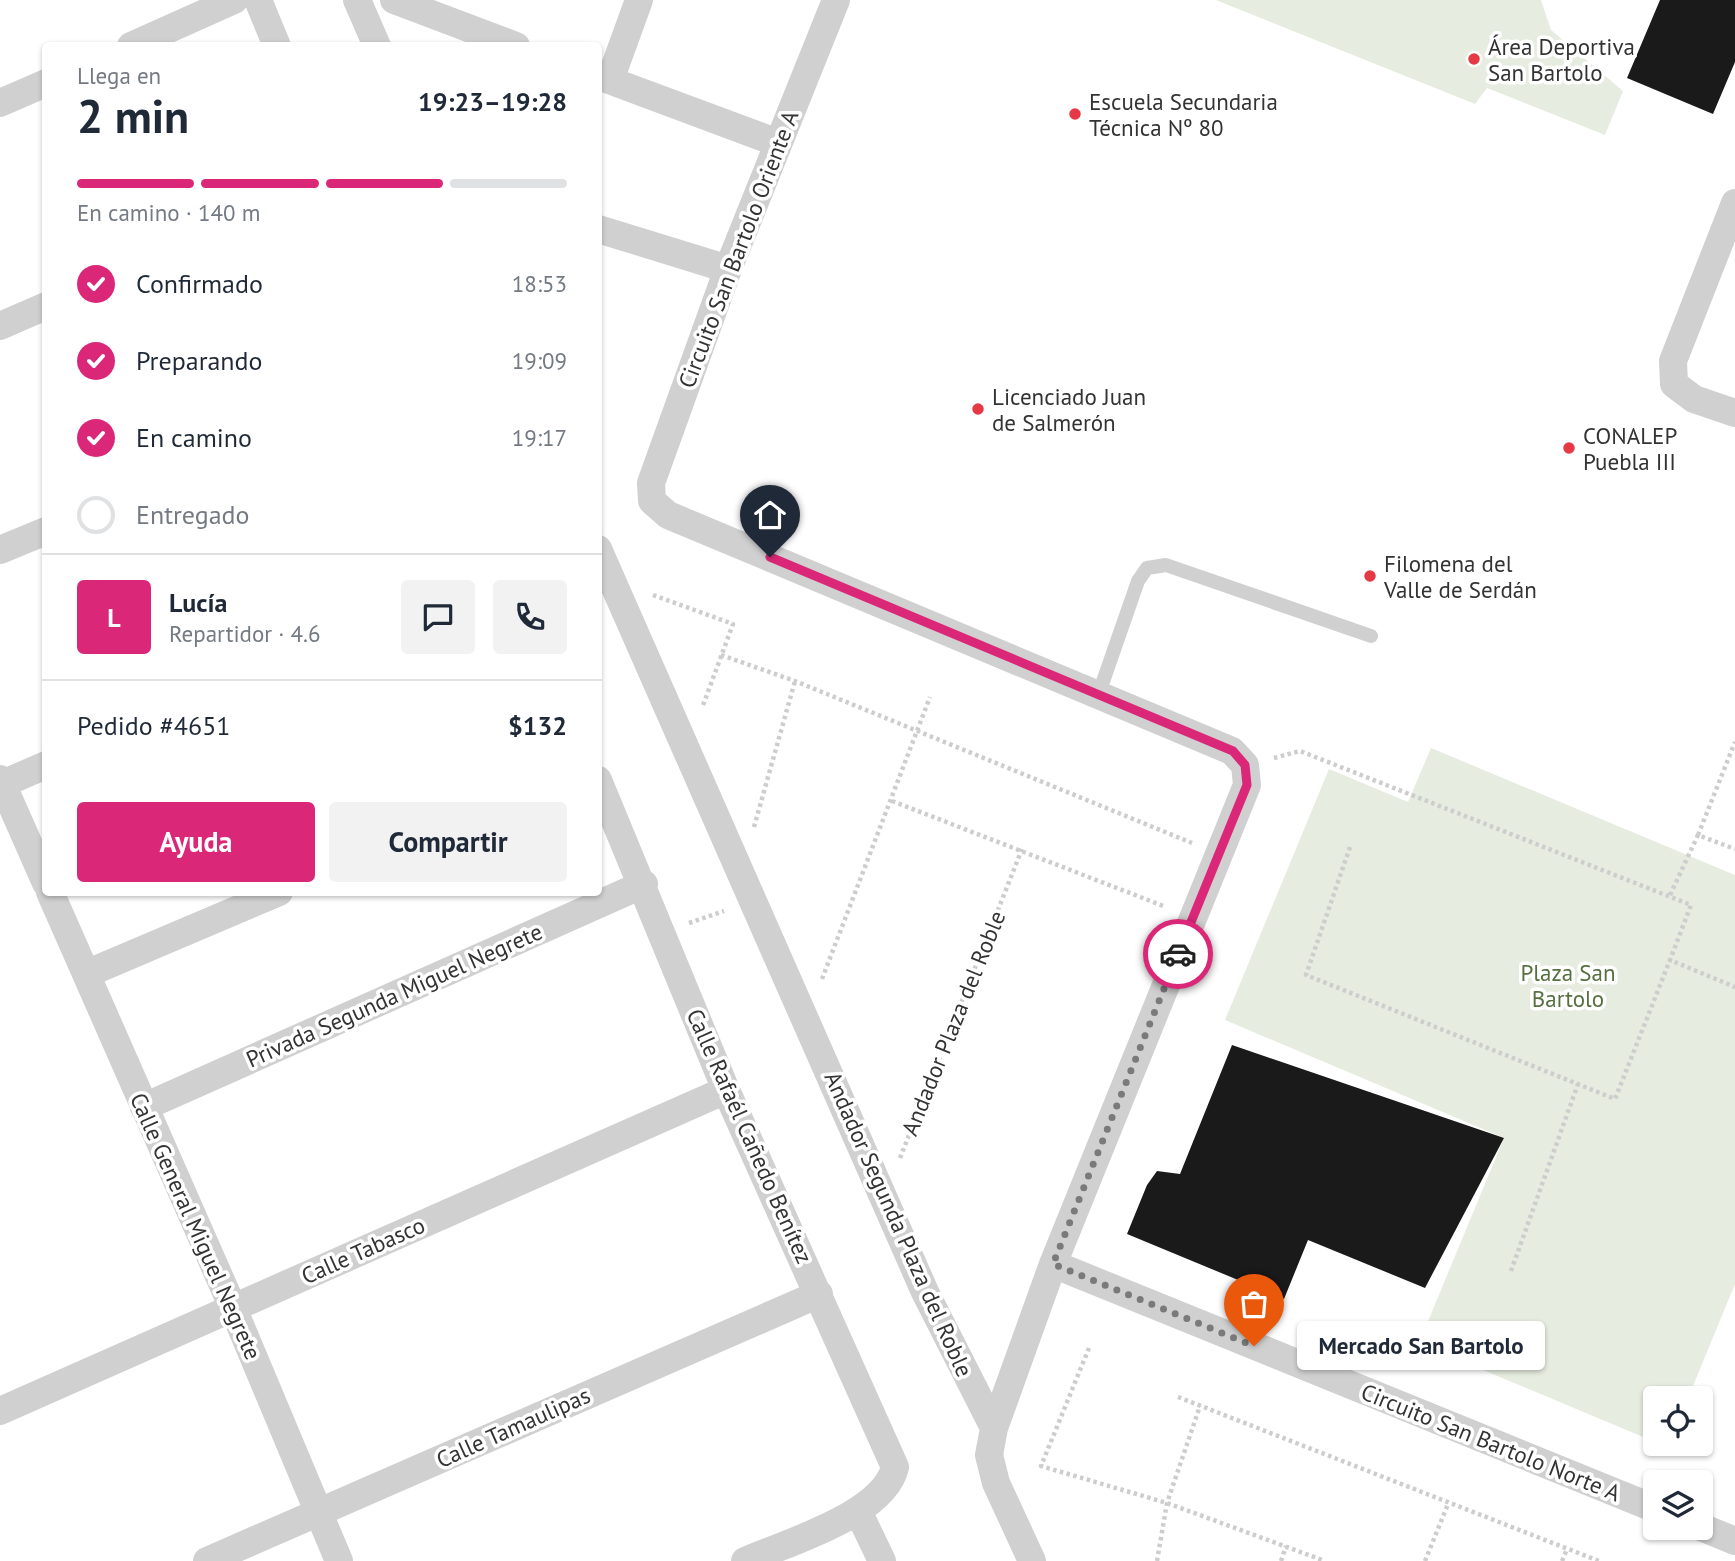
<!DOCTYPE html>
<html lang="es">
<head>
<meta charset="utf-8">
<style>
	body { margin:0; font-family:"PT Sans",sans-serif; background:#f2f2f3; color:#1f2937; height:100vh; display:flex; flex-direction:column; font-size:26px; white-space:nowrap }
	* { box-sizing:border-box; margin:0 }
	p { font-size:23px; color:#747a83 }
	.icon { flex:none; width:38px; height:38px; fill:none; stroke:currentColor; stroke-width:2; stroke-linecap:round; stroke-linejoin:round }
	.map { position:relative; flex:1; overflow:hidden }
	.sheet { position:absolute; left:42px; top:42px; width:560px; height:854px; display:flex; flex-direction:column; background:#fff; border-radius:7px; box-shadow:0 2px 5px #0004 }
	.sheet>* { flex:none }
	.tools { position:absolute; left:1643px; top:1386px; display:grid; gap:14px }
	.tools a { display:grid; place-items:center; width:70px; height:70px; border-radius:7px; background:#fff; box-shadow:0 2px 5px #0004; font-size:35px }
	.pin { position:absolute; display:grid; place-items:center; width:60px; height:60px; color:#fff; margin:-72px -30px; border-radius:50% 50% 50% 0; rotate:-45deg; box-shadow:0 0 7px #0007 }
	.pin .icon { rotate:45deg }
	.courier { position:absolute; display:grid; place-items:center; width:70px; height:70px; margin:-35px; border:5px solid #db2777; border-radius:50%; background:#fff; color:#222; box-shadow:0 2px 9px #0007 }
	.bubble { position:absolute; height:49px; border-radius:7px; background:#fff; box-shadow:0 2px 5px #0004; font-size:23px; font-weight:800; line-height:49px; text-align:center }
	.summary em { font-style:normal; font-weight:800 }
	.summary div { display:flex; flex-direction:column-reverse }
	.summary { display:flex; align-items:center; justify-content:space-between; height:119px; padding:0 35px }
	h1 { font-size:46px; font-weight:800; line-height:52px }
	.bar { display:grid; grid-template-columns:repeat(4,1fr); gap:10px 7px; align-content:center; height:84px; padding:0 35px }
	.bar i { height:9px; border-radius:5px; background:#e0e1e3 }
	.bar .active { background:#db2777 }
	.bar p { grid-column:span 4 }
	.line { display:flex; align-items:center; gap:18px; padding:0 35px; border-top:2px solid #e0e1e3 }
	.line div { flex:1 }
	.round { display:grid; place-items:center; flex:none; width:74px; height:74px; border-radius:7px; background:#f2f2f3 }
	ol { padding:0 35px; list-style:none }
	li { display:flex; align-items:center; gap:21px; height:77px }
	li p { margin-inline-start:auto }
	li .icon { padding:7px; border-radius:50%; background:#db2777; color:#fff; stroke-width:4 }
	li:last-child { color:#747a83 }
	li i { width:38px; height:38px; border:4px solid #e0e1e3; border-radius:50% }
	.cta { display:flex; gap:14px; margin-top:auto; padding:14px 35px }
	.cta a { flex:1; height:80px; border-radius:7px; background:#db2777; color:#fff; font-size:28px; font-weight:800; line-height:80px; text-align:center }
	.cta a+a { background:#f2f2f3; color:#1f2937 }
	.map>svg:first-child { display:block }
	.green { fill:#e6ecdf }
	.building { fill:#1a1a1a }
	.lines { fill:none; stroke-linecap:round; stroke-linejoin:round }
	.path { stroke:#cdcdcd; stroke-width:4.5; stroke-dasharray:3.5 3.5; stroke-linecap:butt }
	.lane { stroke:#d0d0d0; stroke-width:14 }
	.street { stroke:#d0d0d0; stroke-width:28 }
	.done { stroke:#7a7a7a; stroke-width:7; stroke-dasharray:0 12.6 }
	.route { stroke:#db2777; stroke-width:9 }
	.poi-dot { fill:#e63946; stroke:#fff; stroke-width:2.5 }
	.labels { text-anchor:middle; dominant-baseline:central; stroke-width:7; stroke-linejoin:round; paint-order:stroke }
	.poi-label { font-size:23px; fill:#333; stroke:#fff; text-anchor:start }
	.street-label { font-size:23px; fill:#333; stroke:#fff }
	.park-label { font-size:23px; fill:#56703f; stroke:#fff }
</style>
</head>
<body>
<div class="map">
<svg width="1735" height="1561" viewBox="0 0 1735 1561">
	<rect width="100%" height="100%" fill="#fff"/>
	<path class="green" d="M1216 0H1541L1551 30 1623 91 1605 135 1487 88 1475 104Z
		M1431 748 1735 875V1284L1688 1398H1656L1655 1442 1419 1343 1504 1138 1225 1020 1329 769 1408 802Z"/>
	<path class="building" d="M1660 0H1735V62L1713 114 1627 78Z
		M1232 1045 1504 1138 1425 1288 1308 1240 1284 1299 1127 1234 1147 1185 1157 1171 1180 1174Z"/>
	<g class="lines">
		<path class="path" d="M653 595 733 624 702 708
			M721 655 795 681 1192 843
			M1274 758 1300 751 1691 905 1670 960 1735 987
			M892 801 1166 907
			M754 827 795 681
			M1698 835 1735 742
			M1350 847 1306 975 1615 1099 1670 960
			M1670 895 1698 835 1735 849
			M689 923 724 911
			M822 979 930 697
			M900 1158 1022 849
			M1511 1271 1578 1084
			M1089 1348 1041 1466 1167 1503 1325 1561
			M1178 1397 1599 1561
			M1157 1561 1167 1503 1200 1406
			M1281 1561 1286 1546
			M1425 1561 1448 1504
			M1562 1561 1567 1549"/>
		<path class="lane" d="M1099 693 1138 581 1147 568 1166 565 1371 636"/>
		<path class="street" d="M258 0 277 46
			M357 0 377 46
			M394 0 516 46
			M836 0 728 269 651 483 652 501 668 515 1232 751 1245 765 1247 785 1053 1264 994 1428 989 1455 996 1483 1032 1561
			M131 46 234 0
			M598 76 778 143
			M610 80 639 0
			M0 103 46 83
			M1735 203 1673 361 1674 384 1694 399 1735 413
			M598 229 728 269
			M0 326 46 306
			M598 549 925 1292 994 1428
			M0 550 46 531
			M0 779 46 883
			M598 780 726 1090 895 1467C884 1515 786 1543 745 1561
			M0 785 46 765
			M50 892 233 1308 339 1561
			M86 974 279 892
			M144 1107 644 884
			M1053 1264 1656 1509
			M0 1411 726 1090
			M858 1511 882 1561
			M1701 1527 1735 1541
			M207 1561 819 1294"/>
	</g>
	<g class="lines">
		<path class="done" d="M1178 954 1053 1264 1254 1346"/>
		<path class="route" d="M770 557 1233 751 1245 765 1247 785 1178 954"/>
	</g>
	<g class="poi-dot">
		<circle cx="1474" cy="59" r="7"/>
		<circle cx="1075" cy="114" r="7"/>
		<circle cx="978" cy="409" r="7"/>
		<circle cx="1569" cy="448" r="7"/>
		<circle cx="1370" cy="576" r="7"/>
	</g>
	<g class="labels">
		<g class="poi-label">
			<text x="1488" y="46">Área Deportiva<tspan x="1488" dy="26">San Bartolo</tspan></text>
			<text x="1089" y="101">Escuela Secundaria<tspan x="1089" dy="26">Técnica Nº 80</tspan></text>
			<text x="992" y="396">Licenciado Juan<tspan x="992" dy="26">de Salmerón</tspan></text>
			<text x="1583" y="435">CONALEP<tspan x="1583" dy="26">Puebla III</tspan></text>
			<text x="1384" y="563">Filomena del<tspan x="1384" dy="26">Valle de Serdán</tspan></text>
		</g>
		<g class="street-label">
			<text transform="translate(738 249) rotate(-69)">Circuito San Bartolo Oriente A</text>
			<text transform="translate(394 995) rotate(-24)">Privada Segunda Miguel Negrete</text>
			<text transform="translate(953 1023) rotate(-68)">Andador Plaza del Roble</text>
			<text transform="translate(750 1136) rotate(66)">Calle Rafaél Cañedo Benítez</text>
			<text transform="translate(899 1224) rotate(66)">Andador Segunda Plaza del Roble</text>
			<text transform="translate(196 1226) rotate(66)">Calle General Miguel Negrete</text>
			<text transform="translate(363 1250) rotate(-24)">Calle Tabasco</text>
			<text transform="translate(513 1427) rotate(-24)">Calle Tamaulipas</text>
			<text transform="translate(1491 1442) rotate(22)">Circuito San Bartolo Norte A</text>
		</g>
		<g class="park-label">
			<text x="1568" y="972">Plaza San<tspan x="1568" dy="26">Bartolo</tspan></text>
		</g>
	</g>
</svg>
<div class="tools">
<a><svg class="icon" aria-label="locate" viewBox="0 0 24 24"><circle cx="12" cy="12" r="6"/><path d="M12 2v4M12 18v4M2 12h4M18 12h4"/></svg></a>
<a><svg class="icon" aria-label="layers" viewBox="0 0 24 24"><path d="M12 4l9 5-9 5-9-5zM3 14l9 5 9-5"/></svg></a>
</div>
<div class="pin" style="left:1254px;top:1346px;background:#ea580c"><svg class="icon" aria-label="bag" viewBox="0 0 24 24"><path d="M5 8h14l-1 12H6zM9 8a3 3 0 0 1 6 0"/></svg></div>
<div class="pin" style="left:770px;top:557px;background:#1f2937"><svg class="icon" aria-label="home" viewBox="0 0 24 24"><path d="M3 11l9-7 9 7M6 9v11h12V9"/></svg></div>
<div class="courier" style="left:1178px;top:954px"><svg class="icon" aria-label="car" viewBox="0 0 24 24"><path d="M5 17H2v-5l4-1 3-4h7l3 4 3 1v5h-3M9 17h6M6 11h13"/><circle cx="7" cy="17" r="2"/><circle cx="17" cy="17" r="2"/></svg></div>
<div class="bubble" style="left:1297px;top:1321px;width:248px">Mercado San Bartolo</div>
<section class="sheet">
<div class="summary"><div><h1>2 min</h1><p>Llega en</p></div><em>19:23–19:28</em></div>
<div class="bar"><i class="active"></i><i class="active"></i><i class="active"></i><i></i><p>En camino · 140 m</p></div>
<ol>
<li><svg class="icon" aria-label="check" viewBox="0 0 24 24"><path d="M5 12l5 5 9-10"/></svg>Confirmado<p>18:53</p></li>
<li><svg class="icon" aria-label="check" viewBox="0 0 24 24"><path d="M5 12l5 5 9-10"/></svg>Preparando<p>19:09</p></li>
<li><svg class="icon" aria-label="check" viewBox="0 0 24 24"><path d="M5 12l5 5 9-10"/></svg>En camino<p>19:17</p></li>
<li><i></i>Entregado</li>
</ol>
<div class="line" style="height:126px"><b class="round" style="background:#db2777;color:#fff">L</b><div><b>Lucía</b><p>Repartidor · 4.6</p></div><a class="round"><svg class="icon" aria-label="chat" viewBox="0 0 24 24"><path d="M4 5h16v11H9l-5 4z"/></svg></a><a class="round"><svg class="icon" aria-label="phone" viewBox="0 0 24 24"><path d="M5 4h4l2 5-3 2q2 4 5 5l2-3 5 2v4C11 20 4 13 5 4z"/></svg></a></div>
<div class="line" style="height:91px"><div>Pedido #4651</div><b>$132</b></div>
<div class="cta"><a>Ayuda</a><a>Compartir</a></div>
</section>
</div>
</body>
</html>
